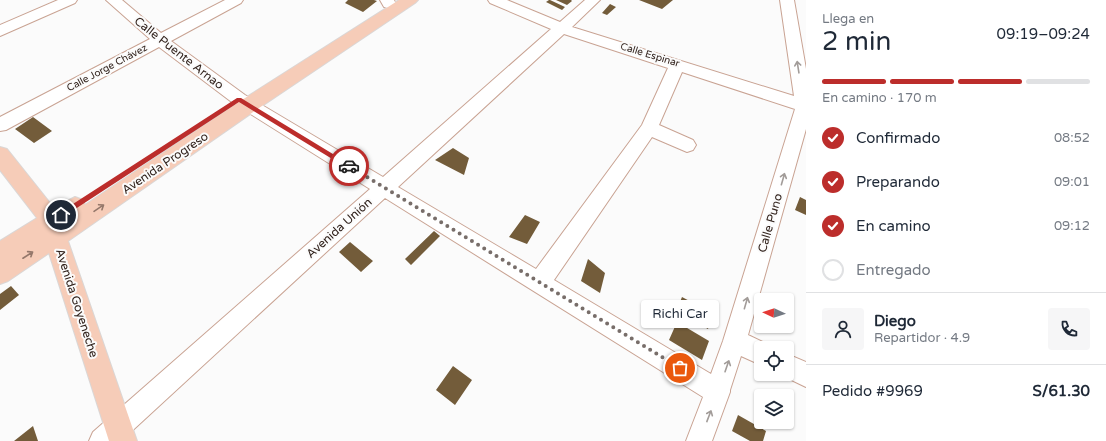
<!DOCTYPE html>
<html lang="es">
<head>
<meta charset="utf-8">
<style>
	body { margin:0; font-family:"Varela Round",sans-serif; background:#f6f6f7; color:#1f2937; height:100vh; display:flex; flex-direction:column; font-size:15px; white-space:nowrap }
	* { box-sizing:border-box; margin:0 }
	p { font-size:13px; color:#747a83 }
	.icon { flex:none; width:22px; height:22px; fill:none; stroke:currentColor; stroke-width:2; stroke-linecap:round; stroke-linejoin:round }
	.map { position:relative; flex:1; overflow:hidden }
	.side { display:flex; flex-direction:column; background:#fff; width:300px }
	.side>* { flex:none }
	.needle { width:26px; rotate:274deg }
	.fabs { position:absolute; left:754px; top:293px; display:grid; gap:8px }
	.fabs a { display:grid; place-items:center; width:40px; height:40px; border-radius:4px; background:#fff; box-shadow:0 1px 3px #0004; font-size:20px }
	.pin { position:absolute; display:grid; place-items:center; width:34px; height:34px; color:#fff; margin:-17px; border:2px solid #fff; border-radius:50%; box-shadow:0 1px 4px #0007 }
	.courier { position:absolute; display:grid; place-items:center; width:40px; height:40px; margin:-20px; border:3px solid #bc2d2b; border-radius:50%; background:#fff; color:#222; box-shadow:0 1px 5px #0007 }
	.bubble { position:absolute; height:28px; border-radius:4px; background:#fff; box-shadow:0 1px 3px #0004; font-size:13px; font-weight:600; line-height:28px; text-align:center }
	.headline em { font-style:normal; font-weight:600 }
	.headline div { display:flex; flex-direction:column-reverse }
	.headline { display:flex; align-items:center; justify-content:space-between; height:68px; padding:0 16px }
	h1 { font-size:26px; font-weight:600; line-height:30px }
	.bar { display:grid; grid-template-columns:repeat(4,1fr); gap:6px 4px; align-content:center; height:48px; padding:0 16px }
	.bar i { height:5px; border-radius:3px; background:#e0e1e3 }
	.bar .selected { background:#bc2d2b }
	.bar p { grid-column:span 4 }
	.line { display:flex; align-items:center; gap:10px; padding:0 16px; border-top:1px solid #e0e1e3 }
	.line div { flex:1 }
	.round { display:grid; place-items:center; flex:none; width:42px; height:42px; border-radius:4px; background:#f6f6f7 }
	ol { padding:0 16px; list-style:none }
	li { display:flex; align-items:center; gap:12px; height:44px }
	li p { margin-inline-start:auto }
	li .icon { padding:4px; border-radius:50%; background:#bc2d2b; color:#fff; stroke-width:4 }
	li:last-child { color:#747a83 }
	li i { width:22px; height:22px; border:2px solid #e0e1e3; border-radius:50% }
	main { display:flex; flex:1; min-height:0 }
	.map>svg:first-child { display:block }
	.building { fill:#735c3a }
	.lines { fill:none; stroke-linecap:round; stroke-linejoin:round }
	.minor-casing { stroke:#c9a393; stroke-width:2 }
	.major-casing { stroke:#dad7d6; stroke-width:2 }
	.minor { fill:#fff; fill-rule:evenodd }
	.major { fill:#f6ccb8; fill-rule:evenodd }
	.oneway { stroke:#a29c99 }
	.oneway2 { stroke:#94776a }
	.route { fill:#bc2d2b }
	.done { stroke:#786e6a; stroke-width:4; stroke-dasharray:0 7.2 }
	.labels { text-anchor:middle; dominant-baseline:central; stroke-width:4; stroke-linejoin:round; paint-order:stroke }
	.far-street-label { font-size:10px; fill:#31221c; stroke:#fbfbfb }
	.street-label { font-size:12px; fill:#31221c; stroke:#fbfbfb }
</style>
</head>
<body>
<main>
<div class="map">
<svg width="806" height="441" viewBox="0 0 806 441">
	<rect width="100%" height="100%" fill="#fbfbfb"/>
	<path class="building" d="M348 0H374L377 1 363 12 345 3Z
		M549 0H550L565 7 562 10 546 2Z
		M556 0H571L572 1 567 5Z
		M639 0H673L662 9Z
		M610 4 616 7 607 15 602 13Z
		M33 117 52 131 34 143 15 129Z
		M453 148 469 158 464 175 435 160Z
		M800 197 806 200V215L795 210Z
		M525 215 540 222 527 244 509 237Z
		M434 231 440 236 411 265 405 259Z
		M350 242 373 261 361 272 339 252Z
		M588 259 605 273 600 293 581 281Z
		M11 286 19 295 0 310V294Z
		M682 297 712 313 708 329 676 312Z
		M677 322 709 341 702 360 669 340Z
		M453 366 472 380 455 405 436 390Z
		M738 415 766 431 763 441H750L732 431Z
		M33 426 38 441H14Z"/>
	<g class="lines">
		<defs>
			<path id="minor" d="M58 0H77L75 3 0 36V25Z
				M106 0H122L161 33 225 0H243L241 3 171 41 245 95 383 177 551 29 490 3 488 0H507L560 22 585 0H600L572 27 794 96 780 0H794L806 69V129L748 335 769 345 771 348H761V365L741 356 730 390V392L712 441H686L703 397 385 198 121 441H89L93 432 370 189 233 103 159 47 6 130 0 131V117L150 39ZM564 34 668 68 642 125 536 269 398 187ZM682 72 795 109 723 341 711 374 554 280 652 137 687 152 693 150 696 145 693 140 659 125Z
				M380 0H394L396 4 394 7 389 8 384 7Z
				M787 354 806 362V387L779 374H787Z"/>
			<path id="major" d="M399 0H418L415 3 256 110 68 241 137 441H109L49 253 8 281 0 284V241L37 218 0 170V147L7 149 54 208 75 197 83 200 85 205 242 100Z"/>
		</defs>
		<use href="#minor" class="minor-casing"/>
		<use href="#major" class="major-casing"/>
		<use href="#minor" class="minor"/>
		<use href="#major" class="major"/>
	</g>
	<defs><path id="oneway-shaft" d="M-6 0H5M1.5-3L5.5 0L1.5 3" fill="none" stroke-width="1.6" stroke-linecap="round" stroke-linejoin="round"/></defs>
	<g class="oneway">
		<use href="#oneway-shaft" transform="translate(798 67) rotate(-99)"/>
		<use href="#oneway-shaft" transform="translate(783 179) rotate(-74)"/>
		<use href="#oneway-shaft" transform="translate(746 303) rotate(-74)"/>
		<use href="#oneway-shaft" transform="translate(727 366) rotate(-71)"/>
		<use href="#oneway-shaft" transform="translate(709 416) rotate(-69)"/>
	</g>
	<g class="oneway2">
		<use href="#oneway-shaft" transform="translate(99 208) rotate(-34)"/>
		<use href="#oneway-shaft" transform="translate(28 255) rotate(-33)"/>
	</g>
	<path class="route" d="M237 98H241L351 165V168H347L239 102 63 217H59V213Z"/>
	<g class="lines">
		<path class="done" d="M349 166 680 368"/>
	</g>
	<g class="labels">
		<g class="far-street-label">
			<text transform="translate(650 55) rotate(17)">Calle Espinar</text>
			<text transform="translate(107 68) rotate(-28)">Calle Jorge Chávez</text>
		</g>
		<g class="street-label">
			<text transform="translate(179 53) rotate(38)">Calle Puente Arnao</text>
			<text transform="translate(165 163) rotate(-34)">Avenida Progreso</text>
			<text transform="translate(770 223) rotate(-74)">Calle Puno</text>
			<text transform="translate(339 228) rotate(-42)">Avenida Unión</text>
			<text transform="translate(77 303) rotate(72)">Avenida Goyeneche</text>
		</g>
	</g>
</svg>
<div class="fabs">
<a><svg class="needle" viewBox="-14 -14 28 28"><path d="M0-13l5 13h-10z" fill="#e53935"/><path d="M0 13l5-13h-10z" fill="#747a83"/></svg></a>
<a><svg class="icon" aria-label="locate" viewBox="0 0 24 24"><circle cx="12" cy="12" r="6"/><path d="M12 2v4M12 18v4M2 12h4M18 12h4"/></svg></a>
<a><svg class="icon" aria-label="layers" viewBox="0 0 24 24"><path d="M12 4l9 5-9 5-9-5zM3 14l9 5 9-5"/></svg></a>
</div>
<div class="pin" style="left:680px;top:368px;background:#ea580c"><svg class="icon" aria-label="bag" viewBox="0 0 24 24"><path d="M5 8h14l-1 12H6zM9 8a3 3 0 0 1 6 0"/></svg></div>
<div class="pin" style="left:61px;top:215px;background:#1f2937"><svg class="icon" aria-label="home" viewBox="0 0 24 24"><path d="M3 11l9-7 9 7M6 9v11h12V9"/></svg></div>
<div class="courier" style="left:349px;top:166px"><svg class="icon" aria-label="car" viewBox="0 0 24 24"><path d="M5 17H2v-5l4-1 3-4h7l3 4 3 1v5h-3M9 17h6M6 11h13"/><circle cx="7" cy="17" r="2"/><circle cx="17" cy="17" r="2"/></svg></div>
<div class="bubble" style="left:641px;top:300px;width:78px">Richi Car</div>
</div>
<section class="side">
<div class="headline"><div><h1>2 min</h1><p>Llega en</p></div><em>09:19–09:24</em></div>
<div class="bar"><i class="selected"></i><i class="selected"></i><i class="selected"></i><i></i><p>En camino · 170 m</p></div>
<ol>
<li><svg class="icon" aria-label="check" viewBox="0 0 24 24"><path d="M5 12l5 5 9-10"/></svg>Confirmado<p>08:52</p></li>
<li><svg class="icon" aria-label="check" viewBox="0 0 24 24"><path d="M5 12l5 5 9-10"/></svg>Preparando<p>09:01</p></li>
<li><svg class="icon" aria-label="check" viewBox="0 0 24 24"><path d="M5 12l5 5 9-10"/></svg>En camino<p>09:12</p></li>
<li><i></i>Entregado</li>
</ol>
<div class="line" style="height:72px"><a class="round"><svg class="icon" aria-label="person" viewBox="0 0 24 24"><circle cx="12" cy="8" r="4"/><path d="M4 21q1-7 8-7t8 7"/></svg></a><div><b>Diego</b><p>Repartidor · 4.9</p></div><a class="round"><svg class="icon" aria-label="phone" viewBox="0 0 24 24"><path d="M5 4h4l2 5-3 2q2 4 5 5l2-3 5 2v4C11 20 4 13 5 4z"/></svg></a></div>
<div class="line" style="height:52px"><div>Pedido #9969</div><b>S/61.30</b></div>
</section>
</main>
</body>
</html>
